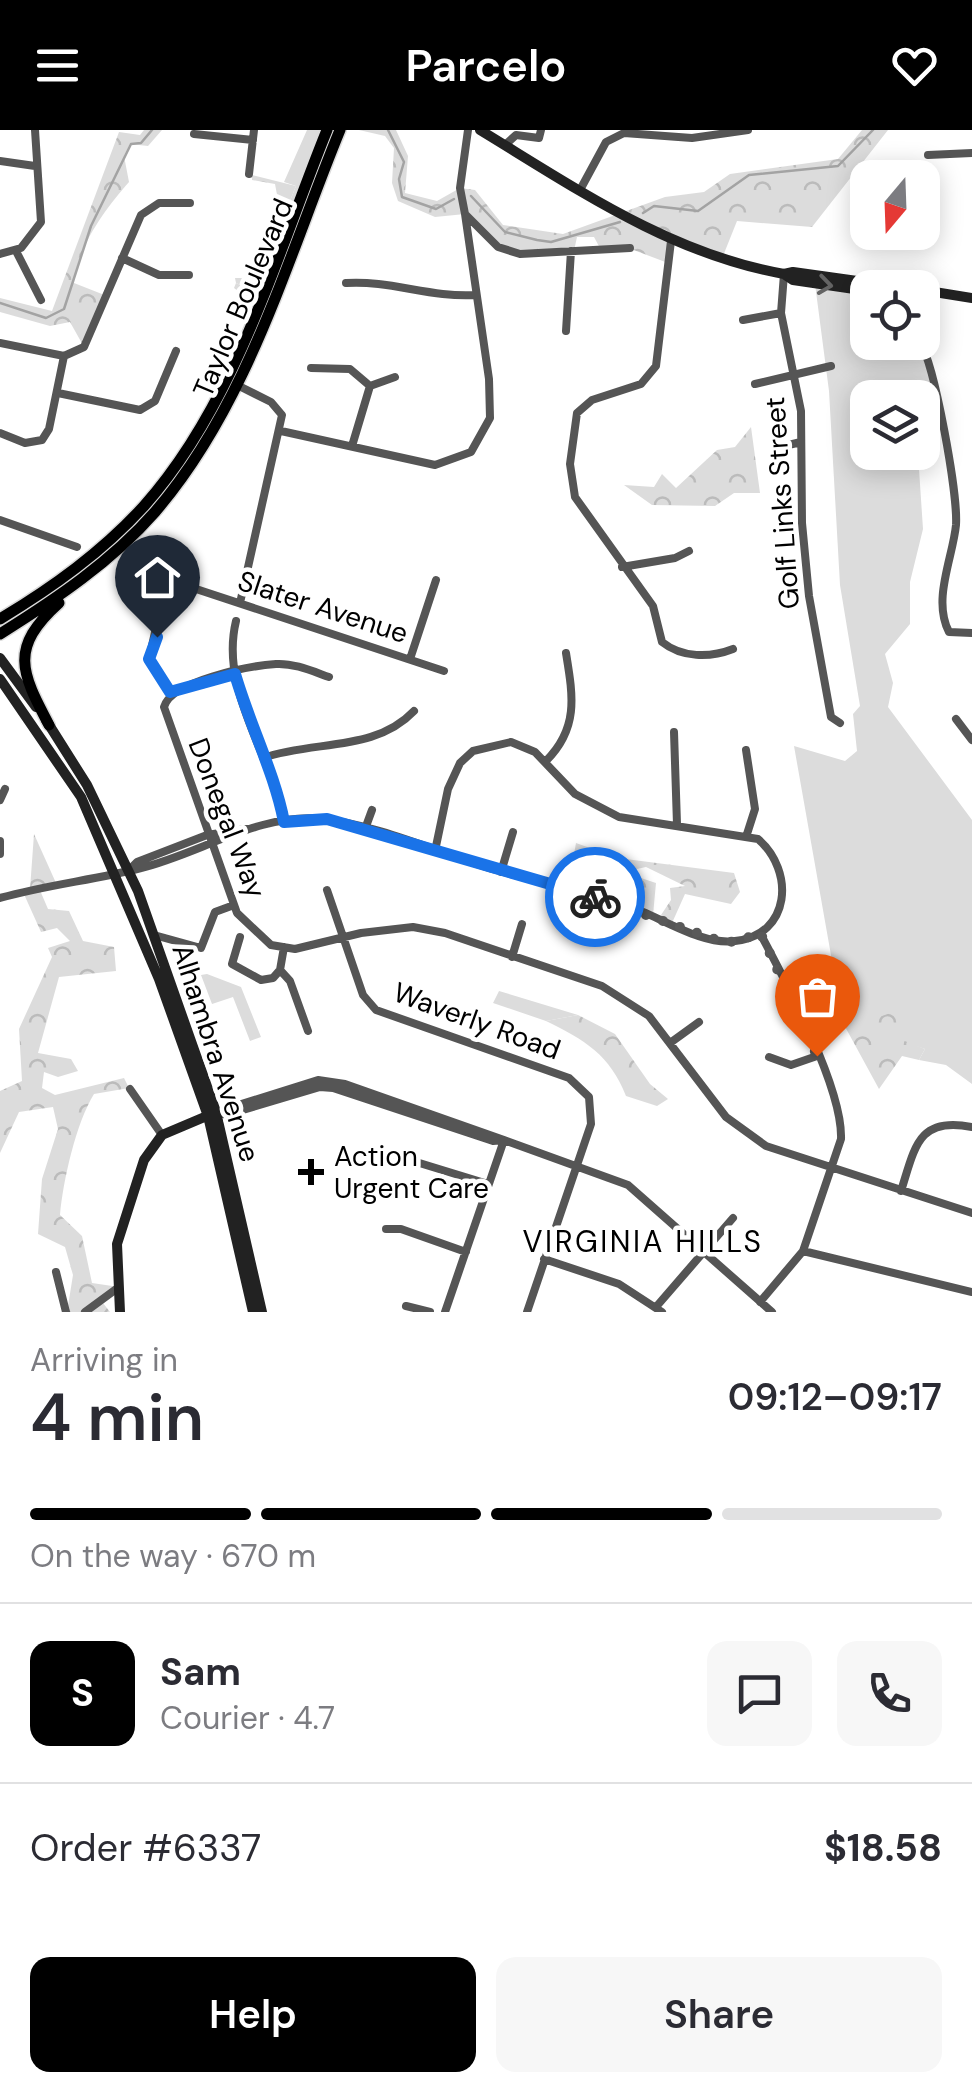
<!DOCTYPE html>
<html lang="en">
<head>
<meta charset="utf-8">
<style>
	body { margin:0; font-family:"DM Sans",sans-serif; background:#f7f7f7; color:#2b2b33; height:100vh; display:flex; flex-direction:column; font-size:38px; white-space:nowrap }
	* { box-sizing:border-box; margin:0 }
	p { font-size:32px; color:#7c7c81 }
	.icon { flex:none; width:55px; height:55px; fill:none; stroke:currentColor; stroke-width:2; stroke-linecap:round; stroke-linejoin:round }
	.map { position:relative; height:1182px; overflow:hidden }
	.panel { display:flex; flex-direction:column; background:#fff; flex:1 }
	.panel>* { flex:none }
	.needle { width:65px; rotate:199deg }
	.controls { position:absolute; left:850px; top:30px; display:grid; gap:20px }
	.controls a { display:grid; place-items:center; width:90px; height:90px; border-radius:20px; background:#fff; box-shadow:0 5px 25px #0003; font-size:50px }
	.pin { position:absolute; display:grid; place-items:center; width:85px; height:85px; color:#fff; margin:-102px -42px; border-radius:50% 50% 50% 0; rotate:-45deg; box-shadow:0 0 10px #0007 }
	.pin .icon { rotate:45deg }
	.courier { position:absolute; display:grid; place-items:center; width:100px; height:100px; margin:-50px; border:8px solid #1a73e8; border-radius:50%; background:#fff; color:#222; box-shadow:0 2px 12px #0007 }
	.head em { font-style:normal; font-weight:600 }
	.head div { display:flex; flex-direction:column-reverse }
	.head { display:flex; align-items:center; justify-content:space-between; height:170px; padding:0 30px }
	h1 { font-size:65px; font-weight:600; line-height:75px }
	.bar { display:grid; grid-template-columns:repeat(4,1fr); gap:15px 10px; align-content:center; height:120px; padding:0 30px }
	.bar i { height:12px; border-radius:8px; background:#e1e1e2 }
	.bar .active { background:#000 }
	.bar p { grid-column:span 4 }
	.line { display:flex; align-items:center; gap:25px; padding:0 30px; border-top:2px solid #e1e1e2 }
	.line div { flex:1 }
	.round { display:grid; place-items:center; flex:none; width:105px; height:105px; border-radius:20px; background:#f7f7f7 }
	.cta { display:flex; gap:20px; margin-top:auto; padding:20px 30px }
	.cta a { flex:1; height:115px; border-radius:20px; background:#000; color:#fff; font-size:40px; font-weight:600; line-height:115px; text-align:center }
	.cta a+a { background:#f7f7f7; color:#2b2b33 }
	header { display:flex; justify-content:space-between; align-items:center; height:130px; padding:0 30px; background:#000; color:#fff; font-size:45px; font-weight:600 }
	.map>svg:first-child { display:block }
	.green { fill:#dcdcdc }
	.forest { fill:url(#forest-crowns) }
	.lines { fill:none; stroke-linecap:round; stroke-linejoin:round }
	.stream { stroke:#a3a3a3; stroke-width:2.5 }
	.primary-casing { stroke:#dbdbdb; stroke-width:14 }
	.street { stroke:#555; stroke-width:8 }
	.secondary { stroke:#222; stroke-width:10 }
	.primary { stroke:#000; stroke-width:11 }
	.oneway { stroke:#646464 }
	.done { stroke:#595959; stroke-width:10; stroke-dasharray:0 18 }
	.route { stroke:#1a73e8; stroke-width:12 }
	.poi-dot { fill:#000; stroke:#fff; stroke-width:4 }
	.labels { text-anchor:middle; dominant-baseline:central; stroke-width:9; stroke-linejoin:round; paint-order:stroke }
	.street-label { font-size:28px; fill:#000; stroke:#fff }
	.poi-label { font-size:28px; fill:#000; stroke:#fff; text-anchor:start }
	.neighbourhood-label { font-size:30px; letter-spacing:2.5px; fill:#000; stroke:#fff }
</style>
</head>
<body>
<header><svg class="icon" aria-label="menu" viewBox="0 0 24 24"><path d="M4 6h16M4 12h16M4 18h16"/></svg>Parcelo<svg class="icon" aria-label="heart" viewBox="0 0 24 24"><path d="M12 20l-8-8c-3-5 5-10 8-4 3-6 11-1 8 4z"/></svg></header>
<div class="map">
<svg width="972" height="1182" viewBox="0 0 972 1182">
	<defs>
		<pattern id="forest-crowns" width="20" height="18" patternUnits="userSpaceOnUse" patternTransform="scale(2.5)"><rect width="20" height="18" fill="#dcdcdc"/><path d="M2 6a3 3 0 1 1 6 0M12 15a3 3 0 1 1 6 0" fill="none" stroke="#bbb"/></pattern>
	</defs>
	<rect width="100%" height="100%" fill="#fff"/>
	<path class="green" d="M307 0H327L262 160H254L247 168 234 158 236 153 247 158 256 154 296 56 284 52Z
		M815 154 867 161 868 212 920 213 932 256 903 260 904 267 868 268V322L918 324 923 399 910 452V494L885 524 893 553 888 577 972 690V954L946 935 919 930 925 919 843 893 794 616 845 631 857 621 853 584 860 576 840 455 829 261Z
		M207 844 241 857 261 907 250 911 233 867 212 874 201 845Z
		M499 861 578 885 546 891 493 873Z"/>
	<path class="forest" d="M144 0H162L148 16 130 14 124 26 129 52C106 78 77 117 74 153L107 166 84 217 70 192 50 196 0 182V168L52 181 119 2 140 5Z
		M359 0H396L408 26 405 63 437 71 460 58 475 60 503 95 563 104 665 67 704 62 730 44 838 29 862 0H888L812 97 737 91 721 131 671 111 668 133 631 119 601 120 594 107H577L574 121C513 124 509 127 465 84L435 87 398 71 392 53 394 18 385 6Z
		M252 45 296 56 256 154 247 158 236 153 235 148H246L278 70 275 54 252 50Z
		M751 297 760 363H734L715 376 652 375 624 355 654 357 662 344 676 358 717 320 735 317Z
		M34 704 56 753 39 758 48 779 69 781 83 811 114 817 116 841 59 847 38 923 71 929 78 941 58 947 44 942 42 958 55 965 124 948 129 958 94 964C76 993 63 1051 60 1085L82 1106 92 1153 119 1157 103 1173 110 1182H67L73 1145 65 1117 38 1104 42 1049 58 999 53 977 19 982 0 1023V961L22 951 19 899 52 827 48 818 70 811 57 798 41 802 23 762 30 759Z
		M576 713 618 728 734 743 740 762 731 774 685 764 672 793 659 788 671 770 670 758 685 756 646 737 623 742 656 753 653 785 561 758 571 741Z
		M914 875 921 880 897 908 925 919 919 930 902 926 879 959 843 893 841 881 855 896 865 899 873 889Z
		M578 885 615 904 650 954 668 969 657 976 626 966C610 925 585 910 546 891Z"/>
	<g class="lines">
		<path class="stream" d="M388 0 404 32 399 49 402 67 436 79 454 69
			M471 66 505 102 537 110 551 112 620 92
			M643 83 654 76 698 81 749 45 838 36 873 0
			M0 173 46 188 64 179 91 96 131 14 141 13 152 0"/>
		<defs>
			<path id="primary" d="M0 489C53 457 102 422 144 376 236 273 276 126 327 0
				M0 504C56 469 111 432 155 382 248 274 287 129 340 0
				M49 595C21 542 9 518 59 473"/>
		</defs>
		<use href="#primary" class="primary-casing"/>
		<path class="street" d="M468 0 460 58 465 84 498 117 520 124 630 118
			M194 4 253 10
			M505 15 516 5 539 8 541 0
			M928 25 972 23
			M0 31 35 36
			M249 44 254 0
			M580 60 606 12 624 3 692 8 748 0
			M671 111 656 236 641 254 592 270 577 283 570 334 575 367 653 476 662 512C682 528 710 528 733 519
			M16 121 41 170
			M0 124 21 118 41 92 35 0
			M122 128 159 145H189
			M784 144 781 183 801 281 802 393 809 466 831 587 840 593
			M346 153C390 150 431 168 476 165
			M743 190 781 183
			M566 201 571 121
			M920 212C935 236 958 364 956 395 953 427 932 470 949 502L972 503
			M0 213 64 226 49 299 42 310 25 313 0 303
			M64 226 84 217 141 85 159 73H190
			M311 238 350 239 370 256 352 316
			M755 254 831 236
			M237 255 271 272 282 285 240 473
			M370 256 395 247
			M58 263 140 280 155 271 176 221
			M281 301 435 335 471 322 490 288 489 249 465 84
			M776 318 801 312
			M0 390 77 417
			M622 437 675 428 689 421
			M187 456 444 541
			M236 491C219 561 272 625 284 692
			M157 493 149 529 171 562
			M410 529 436 450
			M329 547C312 541 294 533 276 534 249 536 171 551 164 577L237 783 271 815 295 819 361 803 413 797 445 803 602 856 649 886 726 987 766 1016 972 1083
			M956 589 972 610
			M674 602 677 694
			M746 620 755 679 747 704
			M263 628C315 610 375 622 414 581
			M546 631C579 598 573 566 566 523
			M0 670 5 659
			M365 699 372 680
			M0 711V724
			M130 739 137 732 207 705 246 699
			M501 742 513 702
			M327 760 363 865 376 880 569 948 589 967 591 994 527 1182
			M0 768C46 755 94 750 141 738 199 724 261 682 322 689 380 695 441 724 496 740 540 753 585 761 628 776 659 786 702 816 735 811 791 805 795 741 758 709L619 687 575 664 535 622 511 612 473 621 460 633 448 659 435 721
			M760 803C785 850 843 958 841 1009L803 1121 760 1172
			M154 805 201 818 215 782 234 775
			M240 807 232 834 261 850 273 848 280 840
			M284 817 280 840 290 851 308 901
			M512 827 522 794
			M670 913 699 892
			M769 927 791 935 817 926
			M318 950 345 954 504 1010 493 1011 333 958 320 957 226 985 216 982Z
			M130 959 162 1005
			M390 1024 488 1054
			M901 1061C915 1017 918 986 972 997
			M386 1099H401L466 1122
			M803 1121 972 1162
			M544 1129 619 1154 662 1182
			M56 1142 66 1182
			M406 1176 430 1182
			M656 1177 733 1088
			M85 1182 119 1157
			M445 1182 504 1010 628 1055 772 1182"/>
		<path class="secondary" d="M480 0C577 59 671 124 784 144
			M922 160 972 168
			M868 161 793 150 784 144 793 142 907 158
			M0 528 36 577
			M0 549 81 667 159 849 208 986 253 1182
			M46 590 87 655 138 761 216 982 262 1182
			M120 1182 117 1114 144 1030 162 1005 214 983"/>
		<use href="#primary" class="primary"/>
	</g>
	<defs><path id="oneway-chevron" d="M-2-3.5L2.5 0L-2 3.5" fill="none" stroke-width="1.6" stroke-linecap="round" stroke-linejoin="round" transform="scale(2.5)"/></defs>
	<use class="oneway" href="#oneway-chevron" transform="translate(825 155) rotate(8)"/>
	<g class="lines">
		<path class="done" d="M595 767 720 811 738 812 760 802 817 926"/>
		<path class="route" d="M157 507 149 529 170 562 235 544C249 593 275 644 284 692L327 689 595 767"/>
	</g>
	<path class="poi-dot" d="M306 1027h10v10h10v10h-10v10h-10v-10h-10v-10h10z"/>
	<g class="labels">
		<g class="street-label">
			<text transform="translate(243 168) rotate(-67)">Taylor Boulevard</text>
			<text transform="translate(782 373) rotate(-94)">Golf Links Street</text>
			<text transform="translate(323 477) rotate(18)">Slater Avenue</text>
			<text transform="translate(227 688) rotate(69)">Donegal Way</text>
			<text transform="translate(477 891) rotate(20)">Waverly Road</text>
			<text transform="translate(216 923) rotate(72)">Alhambra Avenue</text>
		</g>
		<g class="poi-label">
			<text x="334" y="1026">Action<tspan x="334" dy="32">Urgent Care</tspan></text>
		</g>
		<g class="neighbourhood-label">
			<text x="643" y="1111">VIRGINIA HILLS</text>
		</g>
	</g>
</svg>
<div class="controls">
<a><svg class="needle" viewBox="-14 -14 28 28"><path d="M0-13l5 13h-10z" fill="#e53935"/><path d="M0 13l5-13h-10z" fill="#7c7c81"/></svg></a>
<a><svg class="icon" aria-label="locate" viewBox="0 0 24 24"><circle cx="12" cy="12" r="6"/><path d="M12 2v4M12 18v4M2 12h4M18 12h4"/></svg></a>
<a><svg class="icon" aria-label="layers" viewBox="0 0 24 24"><path d="M12 4l9 5-9 5-9-5zM3 14l9 5 9-5"/></svg></a>
</div>
<div class="pin" style="left:817px;top:926px;background:#ea580c"><svg class="icon" aria-label="bag" viewBox="0 0 24 24"><path d="M5 8h14l-1 12H6zM9 8a3 3 0 0 1 6 0"/></svg></div>
<div class="pin" style="left:157px;top:507px;background:#1f2937"><svg class="icon" aria-label="home" viewBox="0 0 24 24"><path d="M3 11l9-7 9 7M6 9v11h12V9"/></svg></div>
<div class="courier" style="left:595px;top:767px"><svg class="icon" aria-label="bike" viewBox="0 0 24 24"><circle cx="6" cy="16" r="4"/><circle cx="18" cy="16" r="4"/><path d="M6 16l4-8h5l3 8M10 8l3 8H6M13 5h3"/></svg></div>
</div>
<section class="panel">
<div class="head"><div><h1>4 min</h1><p>Arriving in</p></div><em>09:12–09:17</em></div>
<div class="bar"><i class="active"></i><i class="active"></i><i class="active"></i><i></i><p>On the way · 670 m</p></div>
<div class="line" style="height:180px"><b class="round" style="background:#000;color:#fff">S</b><div><b>Sam</b><p>Courier · 4.7</p></div><a class="round"><svg class="icon" aria-label="chat" viewBox="0 0 24 24"><path d="M4 5h16v11H9l-5 4z"/></svg></a><a class="round"><svg class="icon" aria-label="phone" viewBox="0 0 24 24"><path d="M5 4h4l2 5-3 2q2 4 5 5l2-3 5 2v4C11 20 4 13 5 4z"/></svg></a></div>
<div class="line" style="height:130px"><div>Order #6337</div><b>$18.58</b></div>
<div class="cta"><a>Help</a><a>Share</a></div>
</section>
</body>
</html>
